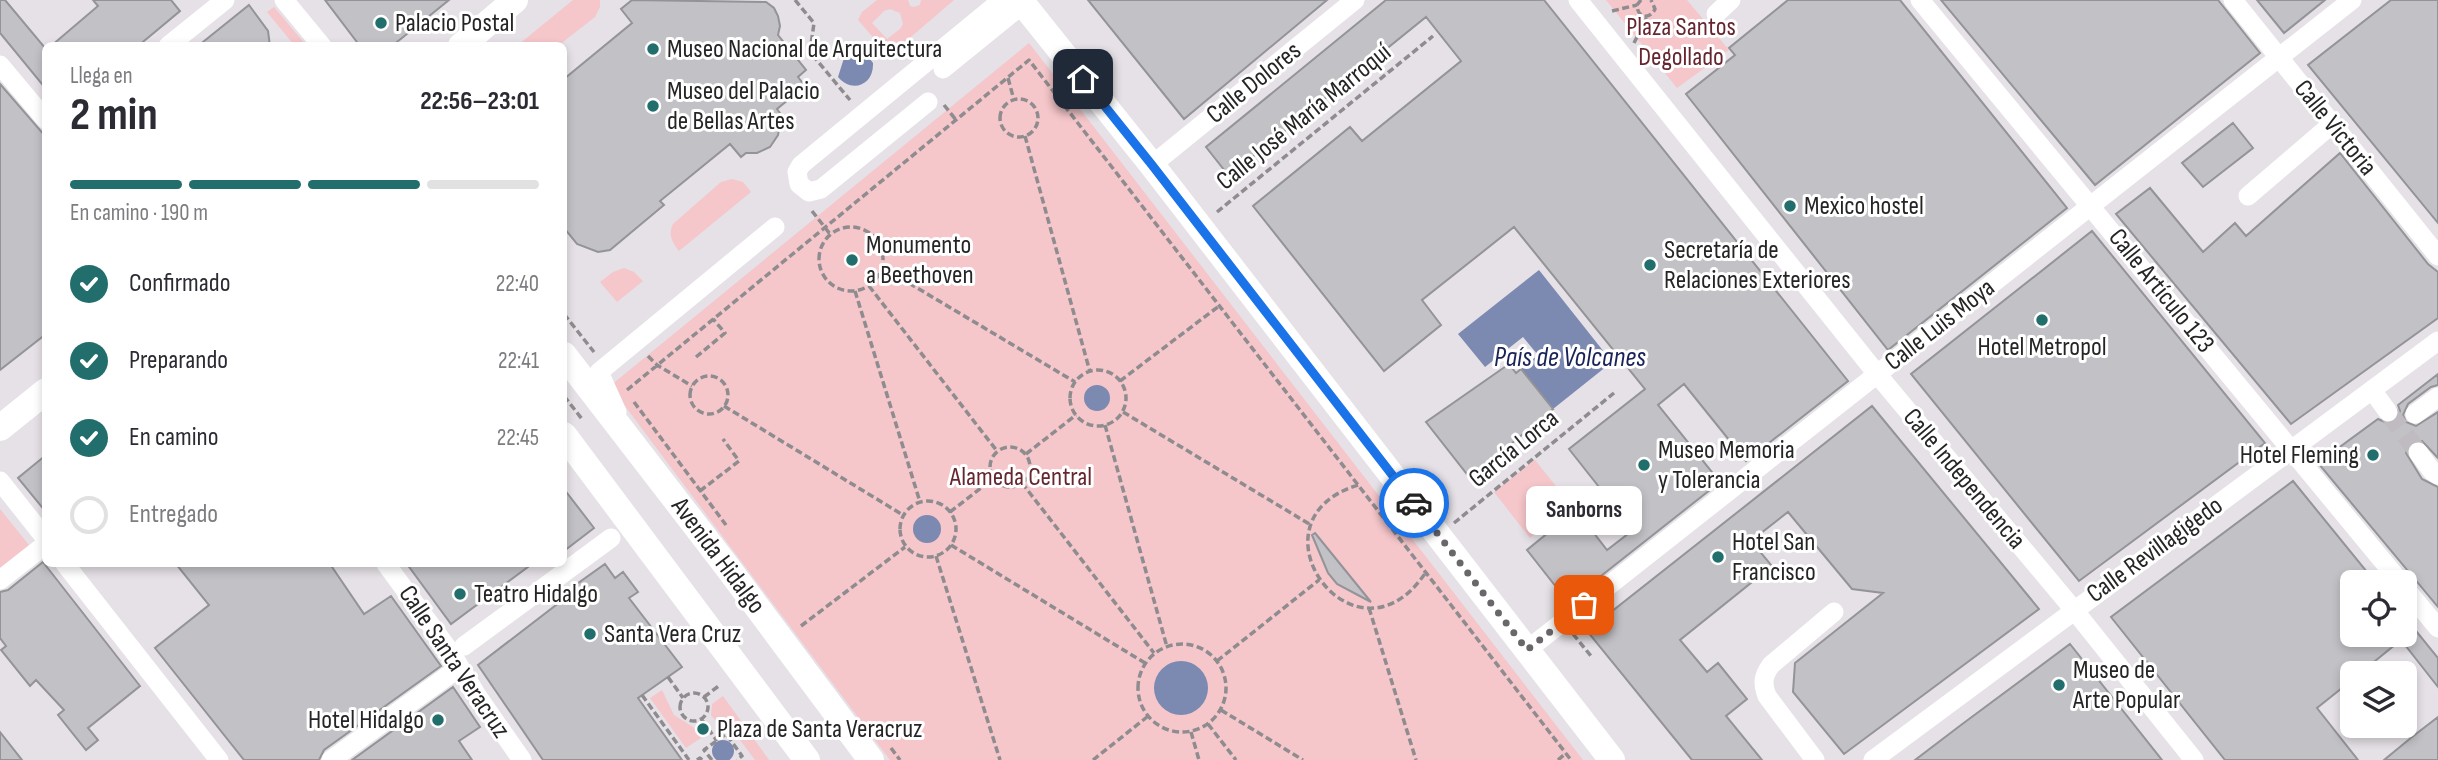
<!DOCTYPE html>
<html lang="es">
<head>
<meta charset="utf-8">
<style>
	body { margin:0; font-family:"Sofia Sans Condensed",sans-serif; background:#f2f2f3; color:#2b2b33; height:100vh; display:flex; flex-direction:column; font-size:26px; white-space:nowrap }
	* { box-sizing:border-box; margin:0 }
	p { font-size:23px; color:#7c7c81 }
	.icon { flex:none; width:38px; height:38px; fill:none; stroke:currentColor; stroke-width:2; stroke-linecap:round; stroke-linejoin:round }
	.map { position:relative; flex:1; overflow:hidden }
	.drawer { position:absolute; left:42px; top:42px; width:525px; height:525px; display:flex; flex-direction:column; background:#fff; border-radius:10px; box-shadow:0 4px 10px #0003 }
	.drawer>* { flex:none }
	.controls { position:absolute; left:2340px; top:570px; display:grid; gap:14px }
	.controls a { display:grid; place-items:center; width:77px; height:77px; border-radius:10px; background:#fff; box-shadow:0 4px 10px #0003; font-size:35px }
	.pin { position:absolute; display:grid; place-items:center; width:60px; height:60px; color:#fff; margin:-30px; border-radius:14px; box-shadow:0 4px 10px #0006 }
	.courier { position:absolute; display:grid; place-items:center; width:70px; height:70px; margin:-35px; border:5px solid #1a73e8; border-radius:50%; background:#fff; color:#222; box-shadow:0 2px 9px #0007 }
	.bubble { position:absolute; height:49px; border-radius:10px; background:#fff; box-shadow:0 4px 10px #0003; font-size:23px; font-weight:700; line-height:49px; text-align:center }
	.head em { font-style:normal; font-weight:700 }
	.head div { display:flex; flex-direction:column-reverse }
	.head { display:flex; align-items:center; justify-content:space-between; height:119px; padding:0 28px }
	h1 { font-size:46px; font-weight:700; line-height:52px }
	.bar { display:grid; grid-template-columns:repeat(4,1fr); gap:10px 7px; align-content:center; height:84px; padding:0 28px }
	.bar i { height:9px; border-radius:5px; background:#e1e1e2 }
	.bar .active { background:#226e6d }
	.bar p { grid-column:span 4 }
	ol { padding:0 28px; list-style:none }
	li { display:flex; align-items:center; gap:21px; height:77px }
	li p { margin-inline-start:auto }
	li .icon { padding:7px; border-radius:50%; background:#226e6d; color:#fff; stroke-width:4 }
	li:last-child { color:#7c7c81 }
	li i { width:38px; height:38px; border:4px solid #e1e1e2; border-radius:50% }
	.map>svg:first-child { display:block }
	.green { fill:#f5c6ca; fill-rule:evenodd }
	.water { fill:#7c89b1 }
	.building { fill:#c2c1c6; stroke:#949398; stroke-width:2 }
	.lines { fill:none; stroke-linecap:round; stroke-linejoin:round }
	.minor-tunnel { stroke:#bfbbc0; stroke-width:19; stroke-dasharray:19 10; stroke-linecap:butt }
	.path { stroke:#8e8c8f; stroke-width:3.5; stroke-dasharray:7 3.5; stroke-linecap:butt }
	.minor { stroke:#fff; stroke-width:19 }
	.major { stroke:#fff; stroke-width:26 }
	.done { stroke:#696769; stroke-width:7; stroke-dasharray:0 12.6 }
	.route { stroke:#1a73e8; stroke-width:9 }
	.poi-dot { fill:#226e6d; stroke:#fff; stroke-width:2.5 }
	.labels { text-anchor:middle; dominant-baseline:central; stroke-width:6; stroke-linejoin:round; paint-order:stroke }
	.poi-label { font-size:26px; fill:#262526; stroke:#fff; text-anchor:start }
	.park-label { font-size:26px; fill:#662630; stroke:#fff }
	.street-label { font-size:26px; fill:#262526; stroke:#fff }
	.water-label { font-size:28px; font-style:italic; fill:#192357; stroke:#fff }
</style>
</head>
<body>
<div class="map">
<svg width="2438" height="760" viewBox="0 0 2438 760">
	<rect width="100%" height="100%" fill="#e5e1e6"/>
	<path class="green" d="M573 0H600V7L595 17 559 45H518Z
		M877 0H908L910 6 914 7 920 5 921 0H954L891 54 885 51 858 20 862 12ZM890 9 900 13 903 24 900 29 887 39 872 23 884 11Z
		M1606 0H1687L1729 50 1677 88Z
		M274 7 306 45H294L267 12Z
		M1029 43 1583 760H890L610 386Z
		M732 179 743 182 751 192 679 251C672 242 668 235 673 224L721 182Z
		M624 268 634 272 643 281 617 302 600 282 613 272Z
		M1535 460 1571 505 1530 538 1494 492Z
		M0 509 29 545 0 568Z
		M662 690 674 715 693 727 701 738 686 748 650 698Z
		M723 696 769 760H755L725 720 718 724 711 715 712 704Z"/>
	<path class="water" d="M864 51 873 63C874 86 851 93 838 77L844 58Z
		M1539 270 1612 362 1553 409 1521 369 1538 355 1523 337 1485 367 1458 334Z
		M1084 398a13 13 0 1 1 26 0a13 13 0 1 1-26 0Z
		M913 529a14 14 0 1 1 28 0a14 14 0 1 1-28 0Z
		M1154 688a27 27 0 1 1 54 0a27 27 0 1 1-54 0Z
		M712 751a11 11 0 1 1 22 0a11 11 0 1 1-22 0Z"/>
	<path class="building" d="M0 0H5L46 49V89L0 33Z
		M93 0H171L180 11 138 46H51L98 6Z
		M325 0H449L392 46H360Z
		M632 0 766 2 774 8 778 16 780 26 778 35 806 70 798 77 805 86 777 109 785 120 780 124 778 135 770 147 757 153H746L741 157 730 144 660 201 664 205 610 250 598 252 577 244 564 228V79L632 23 621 9Z
		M1088 0H1327L1184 119Z
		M1386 0H1544L1848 381 1746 461 1684 384 1658 405 1720 482 1568 602 1527 550 1576 510 1607 550 1633 530 1569 449 1645 389 1514 227 1422 300 1441 325 1384 371 1253 206 1350 127 1362 141 1461 61 1426 17 1229 176 1206 147Z
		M1788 0H1900L2067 208 1888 350 1686 94 1735 55 1729 48Z
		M1941 0H2218L2260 53 2095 185Z
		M2257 0H2325L2284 33Z
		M2391 0H2438V223L2308 65Z
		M249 5 268 31 270 46H198Z
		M0 84 46 137V334L0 370Z
		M2233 123 2253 148 2203 187 2182 163Z
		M2340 153 2428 264 2438 272V318L2291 424 2116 214 2150 188 2203 252 2235 223 2246 236Z
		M2092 231 2265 443 2079 581 1911 374Z
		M1509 364 1516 373 1521 369 1553 409 1470 478 1426 422Z
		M2438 374V385L2431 387 2408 404 2403 415 2406 422 2416 426 2438 412V458L2422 441 2411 442 2406 453 2422 479 2438 487V607L2318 463 2378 419 2389 424 2396 421 2400 411 2398 405Z
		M1872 406 2039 609 1844 754 1793 692 1795 663 1883 593 1852 589 1788 512 1751 541 1772 566 1680 640 1707 672 1718 663 1747 699 1726 716 1762 760H1692L1587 631Z
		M46 455V512L18 478Z
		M2293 481 2376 583H2352V635H2404V616L2438 658V687L2401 640 2359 674H2352V680L2317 708 2358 760H2225L2111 617Z
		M564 489 594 528 564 551Z
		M1315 533 1371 602 1337 584 1328 573 1312 535Z
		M43 562 140 686 88 728 98 740 86 750 58 715 64 710 36 680 30 686 1 650 6 646 0 638V592L8 590Z
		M176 564H330L364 614 391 596 441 666 324 750 319 760H244L155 648 209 605Z
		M407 564H532L451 624Z
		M605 564 615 578 623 572 638 592 629 598 682 667 638 698 682 760H543L478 665 556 605 553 601Z
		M2070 644 2162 760H1915L1961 725Z
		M453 687 480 727 459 741 472 760H352Z
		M2438 717V760H2384L2412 737Z
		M0 732 22 760H0Z"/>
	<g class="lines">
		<path class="minor-tunnel" d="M2388 412 2418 452"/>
		<path class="path" d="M795 0 814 23 810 52 850 100
			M1641 0 1637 5C1637 18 1650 20 1655 9L1651 0
			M1612 11 1637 5
			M1634 43 1647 17
			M1008 78 1014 100
			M1000 118a19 19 0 1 1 38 0a19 19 0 1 1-38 0Z
			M944 105 956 120
			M1025 136 1090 372
			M812 211 830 234
			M1217 212 1433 36
			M819 259a32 32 0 1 1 64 0a32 32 0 1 1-64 0Z
			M882 267 1075 382
			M869 286 997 451
			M855 291 920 502
			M564 314 594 352
			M648 356 657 365 692 386
			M696 357 725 333 713 319
			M1070 398a28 28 0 1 1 56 0a28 28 0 1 1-56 0Z
			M690 395a19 19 0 1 1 38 0a19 19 0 1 1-38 0Z
			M1120 381 1219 306
			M627 390 1029 60 1571 760
			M564 396 582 419
			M634 402 726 525
			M724 406 903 515
			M1123 412 1311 525
			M1105 425 1167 647
			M990 467a20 20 0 1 1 40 0a20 20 0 1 1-40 0Z
			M1026 454 1076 415
			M1022 483 1154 653
			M1358 485C1241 521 1356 678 1426 572
			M700 491 739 461 723 439
			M900 529a28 28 0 1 1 56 0a28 28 0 1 1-56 0Z
			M950 512 994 478
			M1454 523 1614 393
			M951 545 1145 663
			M936 556 1000 760
			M1369 608 1416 760
			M801 626 905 547
			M1573 634 1591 656
			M1138 688a44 44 0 1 1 88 0a44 44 0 1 1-88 0Z
			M1217 661 1319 580
			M668 677 683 698
			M680 707a14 14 0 1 1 28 0a14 14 0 1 1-28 0Z
			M642 695 689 760
			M704 697 720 685
			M1221 710 1303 760
			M702 720 717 741
			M1208 724 1236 760
			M1191 732 1199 760
			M891 748 900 760
			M697 760 700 758 702 760
			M712 760 704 750 726 734 742 756 737 760
			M1093 760 1147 717
			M1558 760 1566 753"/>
		<path class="minor" d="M284 0 322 46
			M1578 0 1877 374 2074 610 2194 760
			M1920 0 2401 583
			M2233 0 2438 256
			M1716 14 1731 0
			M168 46 225 0
			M0 65 46 120
			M943 69 1023 4
			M928 102 821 189 809 192 799 184 797 172 801 165 1002 0
			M1152 165 1355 0
			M2248 196 2332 124
			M2372 390 2388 412
			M617 412 599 372 775 227
			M2415 414 2438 397
			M2418 452 2432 471 2438 475
			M0 481 46 539
			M65 564 219 760
			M386 564 452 654 476 694 522 760
			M0 580 46 544
			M2404 587 2438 628
			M464 646 611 538
			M1527 650 2352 0
			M331 760 460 667
			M1815 760 1767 696C1762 683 1763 676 1771 665L1834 612
			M1873 760 2438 341"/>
		<path class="major" d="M1020 0 1152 165 1612 760
			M461 46 515 0
			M564 355 725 564 871 760
			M0 428 46 391
			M564 435 807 760"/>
	</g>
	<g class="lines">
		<path class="done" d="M1414 503 1527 650 1584 605"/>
		<path class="route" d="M1083 79 1152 165 1414 503"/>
	</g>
	<g class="poi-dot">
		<circle cx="381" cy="23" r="7"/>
		<circle cx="653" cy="49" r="7"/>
		<circle cx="653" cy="106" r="7"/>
		<circle cx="1790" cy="206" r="7"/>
		<circle cx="852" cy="260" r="7"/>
		<circle cx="1650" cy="265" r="7"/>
		<circle cx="2042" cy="320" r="7"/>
		<circle cx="2373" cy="455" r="7"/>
		<circle cx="1644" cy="465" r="7"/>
		<circle cx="1718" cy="557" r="7"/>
		<circle cx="460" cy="594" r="7"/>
		<circle cx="590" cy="634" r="7"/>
		<circle cx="2059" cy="685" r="7"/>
		<circle cx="438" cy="720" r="7"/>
		<circle cx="703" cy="729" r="7"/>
	</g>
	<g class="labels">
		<g class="poi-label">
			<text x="395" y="23">Palacio Postal</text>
			<text x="667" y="49">Museo Nacional de Arquitectura</text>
			<text x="667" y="91">Museo del Palacio<tspan x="667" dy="30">de Bellas Artes</tspan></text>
			<text x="1804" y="206">Mexico hostel</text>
			<text x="866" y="245">Monumento<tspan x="866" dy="30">a Beethoven</tspan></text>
			<text x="1664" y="250">Secretaría de<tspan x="1664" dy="30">Relaciones Exteriores</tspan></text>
			<text x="2042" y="347" text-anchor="middle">Hotel Metropol</text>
			<text x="1658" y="450">Museo Memoria<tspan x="1658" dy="30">y Tolerancia</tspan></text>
			<text x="2359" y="455" text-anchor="end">Hotel Fleming</text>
			<text x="1732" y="542">Hotel San<tspan x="1732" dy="30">Francisco</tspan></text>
			<text x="474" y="594">Teatro Hidalgo</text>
			<text x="604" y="634">Santa Vera Cruz</text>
			<text x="2073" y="670">Museo de<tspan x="2073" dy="30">Arte Popular</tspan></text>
			<text x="424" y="720" text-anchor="end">Hotel Hidalgo</text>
			<text x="717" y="729">Plaza de Santa Veracruz</text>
		</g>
		<g class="park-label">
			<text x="1681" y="27">Plaza Santos<tspan x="1681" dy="30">Degollado</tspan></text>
			<text x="1021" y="477">Alameda Central</text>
		</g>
		<g class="street-label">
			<text transform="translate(1254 83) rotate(-39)">Calle Dolores</text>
			<text transform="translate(1304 117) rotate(-39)">Calle José María Marroquí</text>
			<text transform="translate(2335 128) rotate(51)">Calle Victoria</text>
			<text transform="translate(2161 291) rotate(51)">Calle Artículo 123</text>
			<text transform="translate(1940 325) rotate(-38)">Calle Luis Moya</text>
			<text transform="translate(1514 449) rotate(-39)">García Lorca</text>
			<text transform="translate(1964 479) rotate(50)">Calle Independencia</text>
			<text transform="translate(2155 550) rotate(-36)">Calle Revillagigedo</text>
			<text transform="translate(718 556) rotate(53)">Avenida Hidalgo</text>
			<text transform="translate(454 662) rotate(56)">Calle Santa Veracruz</text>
		</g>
		<g class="water-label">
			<text x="1570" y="357">País de Volcanes</text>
		</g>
	</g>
</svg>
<div class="controls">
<a><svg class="icon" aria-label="locate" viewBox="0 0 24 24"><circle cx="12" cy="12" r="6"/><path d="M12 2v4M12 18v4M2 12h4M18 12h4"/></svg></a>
<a><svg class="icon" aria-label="layers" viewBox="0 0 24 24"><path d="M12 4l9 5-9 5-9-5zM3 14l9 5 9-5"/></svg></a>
</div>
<div class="pin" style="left:1584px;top:605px;background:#ea580c"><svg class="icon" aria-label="bag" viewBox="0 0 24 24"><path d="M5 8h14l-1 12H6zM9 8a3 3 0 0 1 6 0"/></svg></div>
<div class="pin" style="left:1083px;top:79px;background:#1f2937"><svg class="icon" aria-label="home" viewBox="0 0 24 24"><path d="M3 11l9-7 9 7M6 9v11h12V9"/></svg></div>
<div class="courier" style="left:1414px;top:503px"><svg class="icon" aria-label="car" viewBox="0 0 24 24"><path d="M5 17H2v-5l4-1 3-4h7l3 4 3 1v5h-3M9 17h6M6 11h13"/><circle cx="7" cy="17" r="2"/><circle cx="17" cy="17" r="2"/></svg></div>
<div class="bubble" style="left:1526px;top:486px;width:116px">Sanborns</div>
<section class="drawer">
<div class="head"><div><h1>2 min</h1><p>Llega en</p></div><em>22:56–23:01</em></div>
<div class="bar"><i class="active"></i><i class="active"></i><i class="active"></i><i></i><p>En camino · 190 m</p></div>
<ol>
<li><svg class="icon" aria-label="check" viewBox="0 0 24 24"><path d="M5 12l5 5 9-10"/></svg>Confirmado<p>22:40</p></li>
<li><svg class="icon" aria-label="check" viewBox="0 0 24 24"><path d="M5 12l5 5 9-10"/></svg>Preparando<p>22:41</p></li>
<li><svg class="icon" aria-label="check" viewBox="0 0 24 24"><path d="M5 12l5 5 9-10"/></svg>En camino<p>22:45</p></li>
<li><i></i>Entregado</li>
</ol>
</section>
</div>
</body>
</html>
